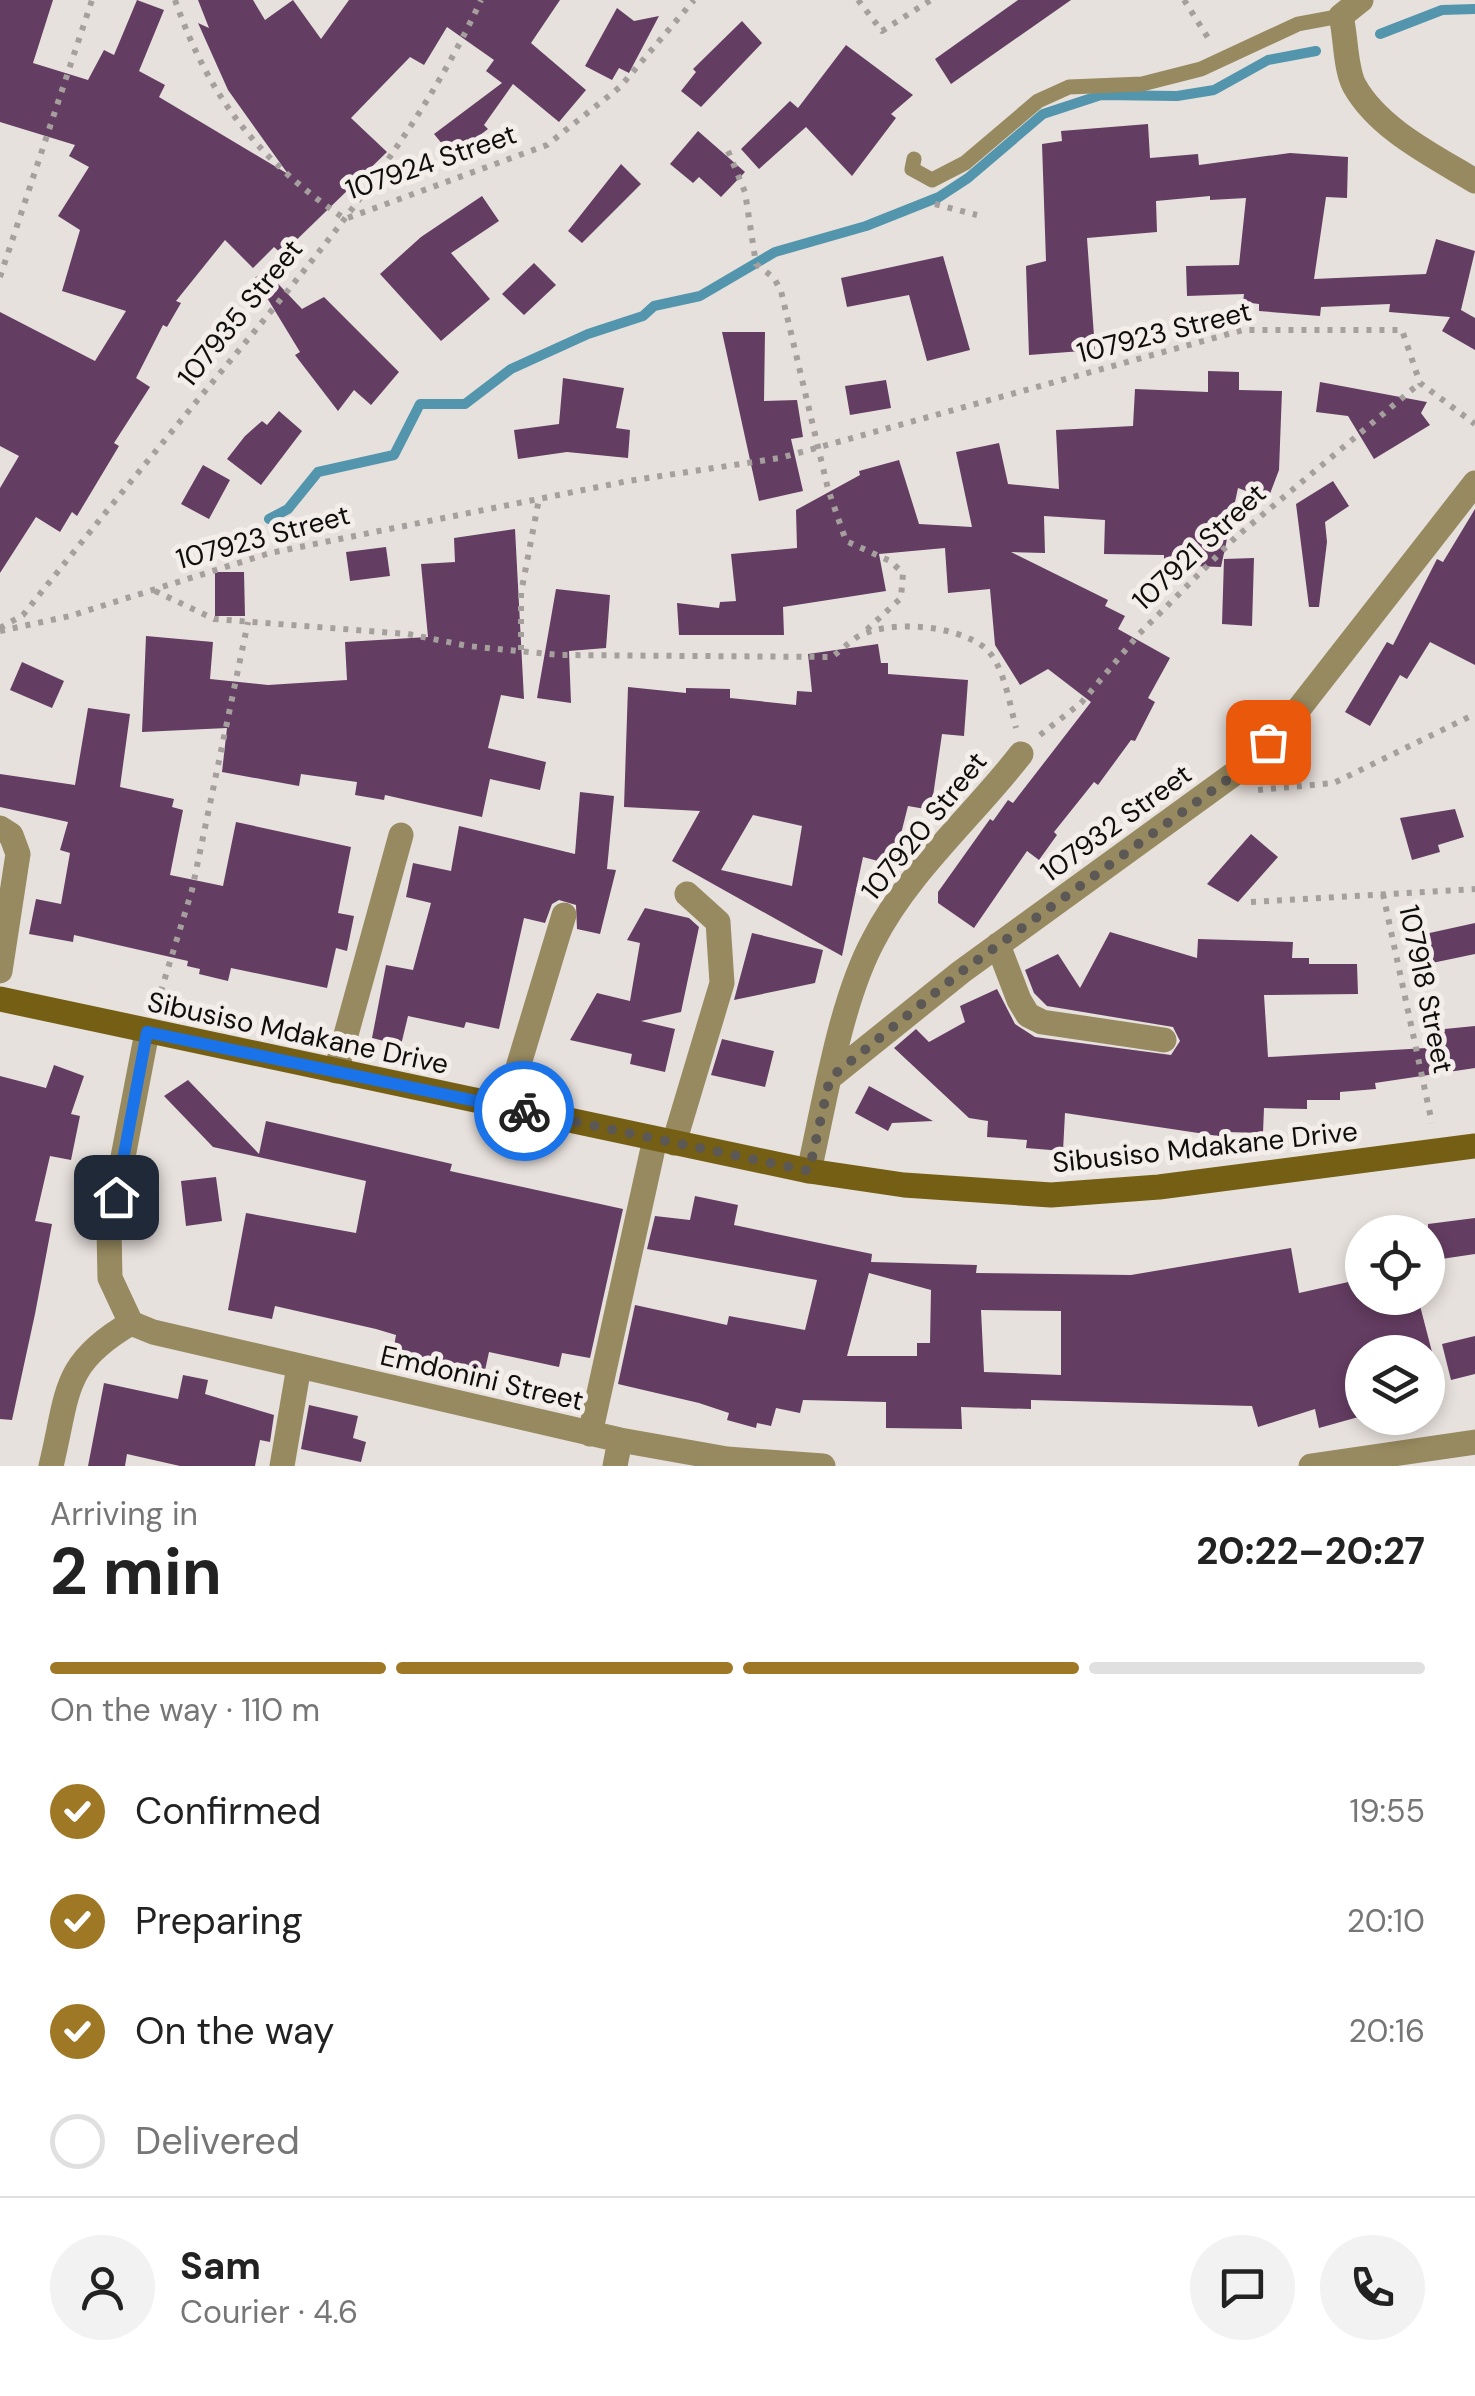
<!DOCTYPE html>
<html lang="en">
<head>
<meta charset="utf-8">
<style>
	body { margin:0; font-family:"DM Sans",sans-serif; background:#f2f2f2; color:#222; height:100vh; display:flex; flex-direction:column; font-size:38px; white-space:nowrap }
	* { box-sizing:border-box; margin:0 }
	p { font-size:32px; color:#767676 }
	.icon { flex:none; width:55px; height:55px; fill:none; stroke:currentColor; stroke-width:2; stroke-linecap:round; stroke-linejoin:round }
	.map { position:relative; height:1466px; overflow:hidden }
	.panel { display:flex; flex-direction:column; background:#fff; flex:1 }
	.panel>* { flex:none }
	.buttons { position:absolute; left:1345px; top:1215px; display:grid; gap:20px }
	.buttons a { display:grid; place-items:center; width:100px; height:100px; border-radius:50%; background:#fff; box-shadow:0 5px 15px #0003; font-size:50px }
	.pin { position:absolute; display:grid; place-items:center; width:85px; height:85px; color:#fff; margin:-42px; border-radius:20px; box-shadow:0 5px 15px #0006 }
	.courier { position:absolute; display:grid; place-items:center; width:100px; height:100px; margin:-50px; border:8px solid #1a73e8; border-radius:50%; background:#fff; color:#222; box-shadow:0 2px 12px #0007 }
	.overview em { font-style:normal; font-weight:700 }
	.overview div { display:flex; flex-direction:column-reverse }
	.overview { display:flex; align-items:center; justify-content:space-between; height:170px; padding:0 50px }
	h1 { font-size:65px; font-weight:700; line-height:75px }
	.bar { display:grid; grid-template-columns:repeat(4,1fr); gap:15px 10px; align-content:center; height:120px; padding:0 50px }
	.bar i { height:12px; border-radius:8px; background:#e0e0e0 }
	.bar .on { background:#9f7826 }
	.bar p { grid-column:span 4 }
	.line { display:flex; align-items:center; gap:25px; padding:0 50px; border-top:2px solid #e0e0e0 }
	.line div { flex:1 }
	.round { display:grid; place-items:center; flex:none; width:105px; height:105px; border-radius:52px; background:#f2f2f2 }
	ol { padding:0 50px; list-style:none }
	li { display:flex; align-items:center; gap:30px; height:110px }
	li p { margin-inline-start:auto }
	li .icon { padding:10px; border-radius:50%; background:#9f7826; color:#fff; stroke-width:4 }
	li:last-child { color:#767676 }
	li i { width:55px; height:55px; border:5px solid #e0e0e0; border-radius:50% }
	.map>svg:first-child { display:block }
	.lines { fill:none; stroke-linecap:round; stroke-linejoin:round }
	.stream { stroke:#5295ac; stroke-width:10 }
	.building { fill:#643d62; fill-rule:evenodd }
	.path { stroke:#a5a09d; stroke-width:6; stroke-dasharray:5 8; stroke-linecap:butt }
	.lane { stroke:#988a60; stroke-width:15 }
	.street { stroke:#988a60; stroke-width:25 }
	.secondary { stroke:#755f14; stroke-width:25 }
	.done { stroke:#5b5856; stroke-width:10; stroke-dasharray:0 18 }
	.route { stroke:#1a73e8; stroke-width:12 }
	.labels { text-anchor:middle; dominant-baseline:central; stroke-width:10; stroke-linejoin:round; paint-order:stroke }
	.street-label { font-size:28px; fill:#100e0d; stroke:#f4eeeb }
</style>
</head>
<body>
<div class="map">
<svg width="1475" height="1466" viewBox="0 0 1475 1466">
	<rect width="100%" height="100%" fill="#e7e1dd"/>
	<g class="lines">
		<path class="stream" d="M1380 34 1442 10 1475 9
			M269 519 288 509 318 472 394 455 420 404H465L511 369 588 334 643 316 654 306 700 296 775 252 866 226 939 197 968 178 1043 114 1101 95 1177 96 1214 90 1268 60 1316 51"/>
	</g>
	<path class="building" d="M0 0H53L33 63 88 80 104 50 114 55 137 0 164 10 139 71 165 85 159 97 288 174 228 90 198 23 209 28 198 0H253L265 20 293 0 321 39 349 0H560L531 43 586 90 559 122 513 84 484 125 488 129 452 156 434 134 502 83 486 71 494 60 447 27 424 65 410 57 351 118 387 152 282 254 274 247 253 268 225 240 176 301 181 303 167 327 163 325 136 378 150 387 114 443 119 446 77 516 72 512 60 532 36 517 0 573V488L19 456 0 446V312L95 361 126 311 62 291 80 230 58 216 89 167 69 156 75 145 0 122Z
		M1018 0H1071L951 84 935 59Z
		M617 8 634 21 659 16 629 73 619 68 612 80 585 66Z
		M742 21 762 43 701 107 681 91 696 72 693 69Z
		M846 45 913 95 891 114 896 118 852 176 806 127 759 169 741 149 790 101 798 108Z
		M1148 124 1150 158 1198 154 1199 165 1290 153 1348 157 1347 198 1326 197 1314 279 1426 274 1436 239 1475 251 1461 310 1475 318V350L1442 331 1450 317 1389 312 1390 304 1321 307 1320 316 1259 311V304L1243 302 1244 294 1187 296 1186 266 1239 265 1246 198 1210 200V196L1156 201 1157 232 1087 238 1095 350 1029 355 1026 266 1046 261 1042 144 1062 141 1061 131Z
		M698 131 745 172 721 197 699 177 693 183 670 164Z
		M621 164 641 184 582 243 568 231Z
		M482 196 499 221 451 253 490 299 441 341 380 274 421 237Z
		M943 256 970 350 927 361 909 295 847 307 841 278Z
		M534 263 556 285 524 315 502 294Z
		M265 270 302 309 324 297 399 372 371 405 354 390 338 411 295 355 300 352 255 278Z
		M722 332H765L764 401 797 400 803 437 791 439 803 491 759 501Z
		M1208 371 1239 372V390L1282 391 1279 470 1268 499 1238 488 1221 567 1164 565V555L1104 554 1105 520 1044 516 1045 553 1011 552 1108 600 1105 606 1125 616 1118 629 1170 658 1148 698 1155 702 1135 741 1131 740 1098 785 1094 782 1054 832 1057 835 1039 860 1027 851 974 928 938 903V892L990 819 993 821 1008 800 1013 803 1091 702 1048 669 1020 685 995 645 990 589 948 593 945 548 879 554 886 591 783 607 784 635H679L677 603 719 608 720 602 736 601 731 554 797 548 796 510 860 475 859 471 899 460 919 524 972 527 956 452 999 443 1008 484 1059 489 1056 430 1133 426 1135 389 1208 392Z
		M563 378 624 388 616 428 630 430 628 458 567 452 518 459 514 430 559 424Z
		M886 380 891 408 850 415 845 386Z
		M1320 382 1427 402 1421 413 1430 425 1374 459 1348 416 1316 412Z
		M279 411 302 431 261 485 227 459 245 436 262 421 267 425Z
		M203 465 230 480 209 519 181 504Z
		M1333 481 1349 506 1325 522 1327 542 1319 607H1309L1296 504Z
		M1475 509V665L1430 642 1407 679 1400 675 1370 726 1345 712 1387 642 1393 645 1437 559 1443 562Z
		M515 529 524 699 501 695 488 748 546 762 540 790 490 779 482 817 385 795 384 800 355 795 357 782 301 774 299 786 222 772 227 728 142 732 146 636 213 642 210 679 268 685 347 680 345 642 428 637 421 564 455 562 454 538Z
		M386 547 390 576 350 581 346 552Z
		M1254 558 1252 626 1222 624 1224 559Z
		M215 572H244L245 616H215Z
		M556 589 610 595 606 648 569 651 571 703 537 698Z
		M878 644 881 663H888V674L968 680 964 736 942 734 931 810 908 806 893 865 863 857 842 956 672 861 700 811 624 807 628 687 686 693V688L730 689V698L796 705 797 691 812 692 808 654ZM753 815 802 826 792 886 721 870Z
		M22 662 64 681 52 708 10 690Z
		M88 708 130 714 120 787 174 799 172 807 183 810 170 875 223 886 236 822 351 847 338 913 354 916 347 951 336 948 327 988 231 968 228 981 199 974 200 969 187 966 188 961 74 935 73 942 29 934 36 899 61 904 70 853 60 850 68 822 0 807V774L75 785Z
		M580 792 614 796 607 869 616 870 600 934 577 929 576 905 559 900 552 904 545 923 524 918 499 1029 466 1022 464 1028 408 1016 401 1045 372 1038 386 965 413 970 431 903 406 897 413 863 451 871 459 826 575 854Z
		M1455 809 1464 837 1438 845 1440 852 1412 860 1400 818Z
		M1251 834 1278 857 1238 902 1207 884Z
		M645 908 689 918 699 927 681 1012 641 1021 675 1029 665 1072 630 1064 632 1054 570 1040 597 993 630 1001 640 943 627 940Z
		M1475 923V954L1432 963 1425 934Z
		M1110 932 1197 958 1198 939 1293 942 1292 958H1309V964H1357L1358 994 1264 995 1268 1057 1427 1048 1424 1031 1475 1026V1068L1375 1083 1376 1089 1340 1092V1100H1307V1109L1264 1108 1263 1133 1226 1132 1225 1137 1065 1113 1063 1151 1026 1148 1027 1140 987 1137 988 1121 969 1118 894 1048 916 1029 929 1042 965 1022 960 1006 997 989 1015 1024 1035 1037 1171 1055 1180 1041 1173 1027 1047 1006 1034 993 1025 970 1058 954 1080 988Z
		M752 933 823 950 815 983 734 1000Z
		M722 1039 774 1051 765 1087 711 1075Z
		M54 1065 84 1076 71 1114 80 1116 71 1160 50 1156 35 1221 52 1224 35 1314 12 1420 0 1419V1076L46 1088Z
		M188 1080 259 1154 266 1121 452 1164 450 1171 623 1209 590 1358 562 1353 559 1367 489 1352 484 1375 393 1352 396 1335 376 1329 275 1306 272 1319 228 1310 246 1213 356 1233 366 1181 213 1147 164 1096Z
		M869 1086 933 1121 892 1123 888 1131 855 1113Z
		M216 1177 222 1221 186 1226 181 1181Z
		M695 1196 738 1205 734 1225 872 1254 871 1262 977 1265 976 1273 1131 1275 1291 1248 1299 1293 1362 1279V1298H1418L1432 1352H1362V1416L1319 1428 1315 1409 1258 1427 1252 1406 1031 1400V1409L961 1407 962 1429 886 1428V1402L803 1400 800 1413 776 1408 771 1426 757 1423 756 1428 727 1420 729 1413 699 1403 618 1384 635 1305 727 1325 729 1316 805 1330 817 1280 647 1249 655 1216 690 1220ZM869 1273 931 1290 930 1343H917V1356H847ZM981 1310 1061 1311V1375L984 1372Z
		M1475 1218V1254L1428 1261V1224Z
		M1475 1336V1374L1451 1380 1442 1344Z
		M183 1375 208 1380 205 1394 274 1415 270 1442 260 1440 255 1466H180L127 1454 125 1466H88L104 1383 178 1399Z
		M309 1405 358 1416 353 1438 366 1442 361 1462 301 1449Z"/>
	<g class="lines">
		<path class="path" d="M175 0C210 100 259 160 345 219L547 145 620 87 694 0
			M858 0 882 31 931 0
			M1184 0 1210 41
			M728 151 745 192 756 264 774 278 781 291 828 489 846 541 890 561 903 573 901 598 861 635
			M935 204 977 215
			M0 277 92 0
			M155 591 214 619 408 634 468 646 559 655 832 657C840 651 848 643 857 637 889 619 957 625 985 648 1004 664 1010 706 1016 728
			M0 628 23 615C99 520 176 426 254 332 340 227 424 124 481 0
			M0 631 70 616 270 553 628 481 780 458 1243 330H1402L1420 383 1475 424
			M521 650V593L539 499
			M1040 735 1081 703 1139 634 1236 537 1420 383
			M1258 790 1334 783 1475 714
			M1383 894 1432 1123
			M1251 902 1475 889
			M157 1004 192 890 248 622"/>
		<path class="lane" d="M914 159 912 169 932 180 965 163 1038 101 1069 87 1142 84 1201 69 1298 24 1341 16"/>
		<path class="street" d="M1361 0 1341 16C1346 36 1345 67 1354 85 1378 129 1434 156 1475 181
			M0 828 11 835 18 854 0 971
			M998 945 1019 1000 1028 1015 1042 1022 1164 1040
			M147 1032 109 1230 110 1278 131 1323 153 1332 620 1440 727 1459 823 1466
			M336 1071 401 835
			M829 1078 961 972 1238 771 1290 720 1475 483
			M506 1107 564 915
			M674 1143 722 983 718 922 687 894
			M809 1171C825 1101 840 1003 873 941 908 872 974 815 1021 754
			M590 1434 655 1139
			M51 1466C69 1392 61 1364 131 1323
			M282 1466 299 1366
			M615 1466 620 1440
			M1311 1466 1475 1442"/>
		<path class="secondary" d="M0 999 809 1171 904 1185 1051 1195 1159 1187 1475 1146"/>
	</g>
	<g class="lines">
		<path class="done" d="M524 1111 809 1171 830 1078 961 972 1238 772 1268 742"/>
		<path class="route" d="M116 1197 147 1032 524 1111"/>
	</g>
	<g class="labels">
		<g class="street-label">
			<text transform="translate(431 162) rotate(-19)">107924 Street</text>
			<text transform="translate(240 313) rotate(-51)">107935 Street</text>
			<text transform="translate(1164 332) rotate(-14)">107923 Street</text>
			<text transform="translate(263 537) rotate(-15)">107923 Street</text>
			<text transform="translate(1199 547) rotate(-43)">107921 Street</text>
			<text transform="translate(1116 823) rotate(-36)">107932 Street</text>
			<text transform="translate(924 826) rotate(-51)">107920 Street</text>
			<text transform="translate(1426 989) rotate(78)">107918 Street</text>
			<text transform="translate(298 1033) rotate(12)">Sibusiso Mdakane Drive</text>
			<text transform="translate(1205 1147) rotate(-6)">Sibusiso Mdakane Drive</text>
			<text transform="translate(482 1378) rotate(13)">Emdonini Street</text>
		</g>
	</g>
</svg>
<div class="buttons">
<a><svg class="icon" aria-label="locate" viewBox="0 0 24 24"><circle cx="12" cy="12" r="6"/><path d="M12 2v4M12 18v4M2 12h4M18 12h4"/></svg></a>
<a><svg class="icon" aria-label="layers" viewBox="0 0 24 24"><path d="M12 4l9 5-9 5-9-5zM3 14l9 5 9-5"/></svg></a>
</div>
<div class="pin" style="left:1268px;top:742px;background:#ea580c"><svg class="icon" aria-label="bag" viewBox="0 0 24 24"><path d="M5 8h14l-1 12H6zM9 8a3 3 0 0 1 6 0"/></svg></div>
<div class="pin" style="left:116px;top:1197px;background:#1f2937"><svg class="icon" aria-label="home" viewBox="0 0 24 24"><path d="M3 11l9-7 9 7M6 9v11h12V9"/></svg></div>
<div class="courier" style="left:524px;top:1111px"><svg class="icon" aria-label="bike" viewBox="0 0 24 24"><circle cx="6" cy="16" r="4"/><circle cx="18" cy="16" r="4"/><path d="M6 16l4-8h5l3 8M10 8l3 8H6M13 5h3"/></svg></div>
</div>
<section class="panel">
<div class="overview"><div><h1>2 min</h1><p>Arriving in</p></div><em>20:22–20:27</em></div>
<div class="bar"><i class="on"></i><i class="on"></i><i class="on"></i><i></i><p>On the way · 110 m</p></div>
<ol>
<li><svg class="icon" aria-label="check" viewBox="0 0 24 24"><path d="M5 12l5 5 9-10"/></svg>Confirmed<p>19:55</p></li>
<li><svg class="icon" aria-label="check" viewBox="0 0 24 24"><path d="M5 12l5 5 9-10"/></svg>Preparing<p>20:10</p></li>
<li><svg class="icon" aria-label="check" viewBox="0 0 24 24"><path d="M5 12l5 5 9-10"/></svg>On the way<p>20:16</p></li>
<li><i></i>Delivered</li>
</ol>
<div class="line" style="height:180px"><a class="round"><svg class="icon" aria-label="person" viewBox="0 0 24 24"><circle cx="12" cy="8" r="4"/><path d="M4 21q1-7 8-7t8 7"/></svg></a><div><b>Sam</b><p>Courier · 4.6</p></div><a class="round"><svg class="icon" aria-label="chat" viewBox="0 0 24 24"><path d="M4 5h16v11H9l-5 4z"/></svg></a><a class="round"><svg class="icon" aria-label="phone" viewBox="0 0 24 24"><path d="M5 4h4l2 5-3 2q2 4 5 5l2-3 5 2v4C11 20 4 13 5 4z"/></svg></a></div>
</section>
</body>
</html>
